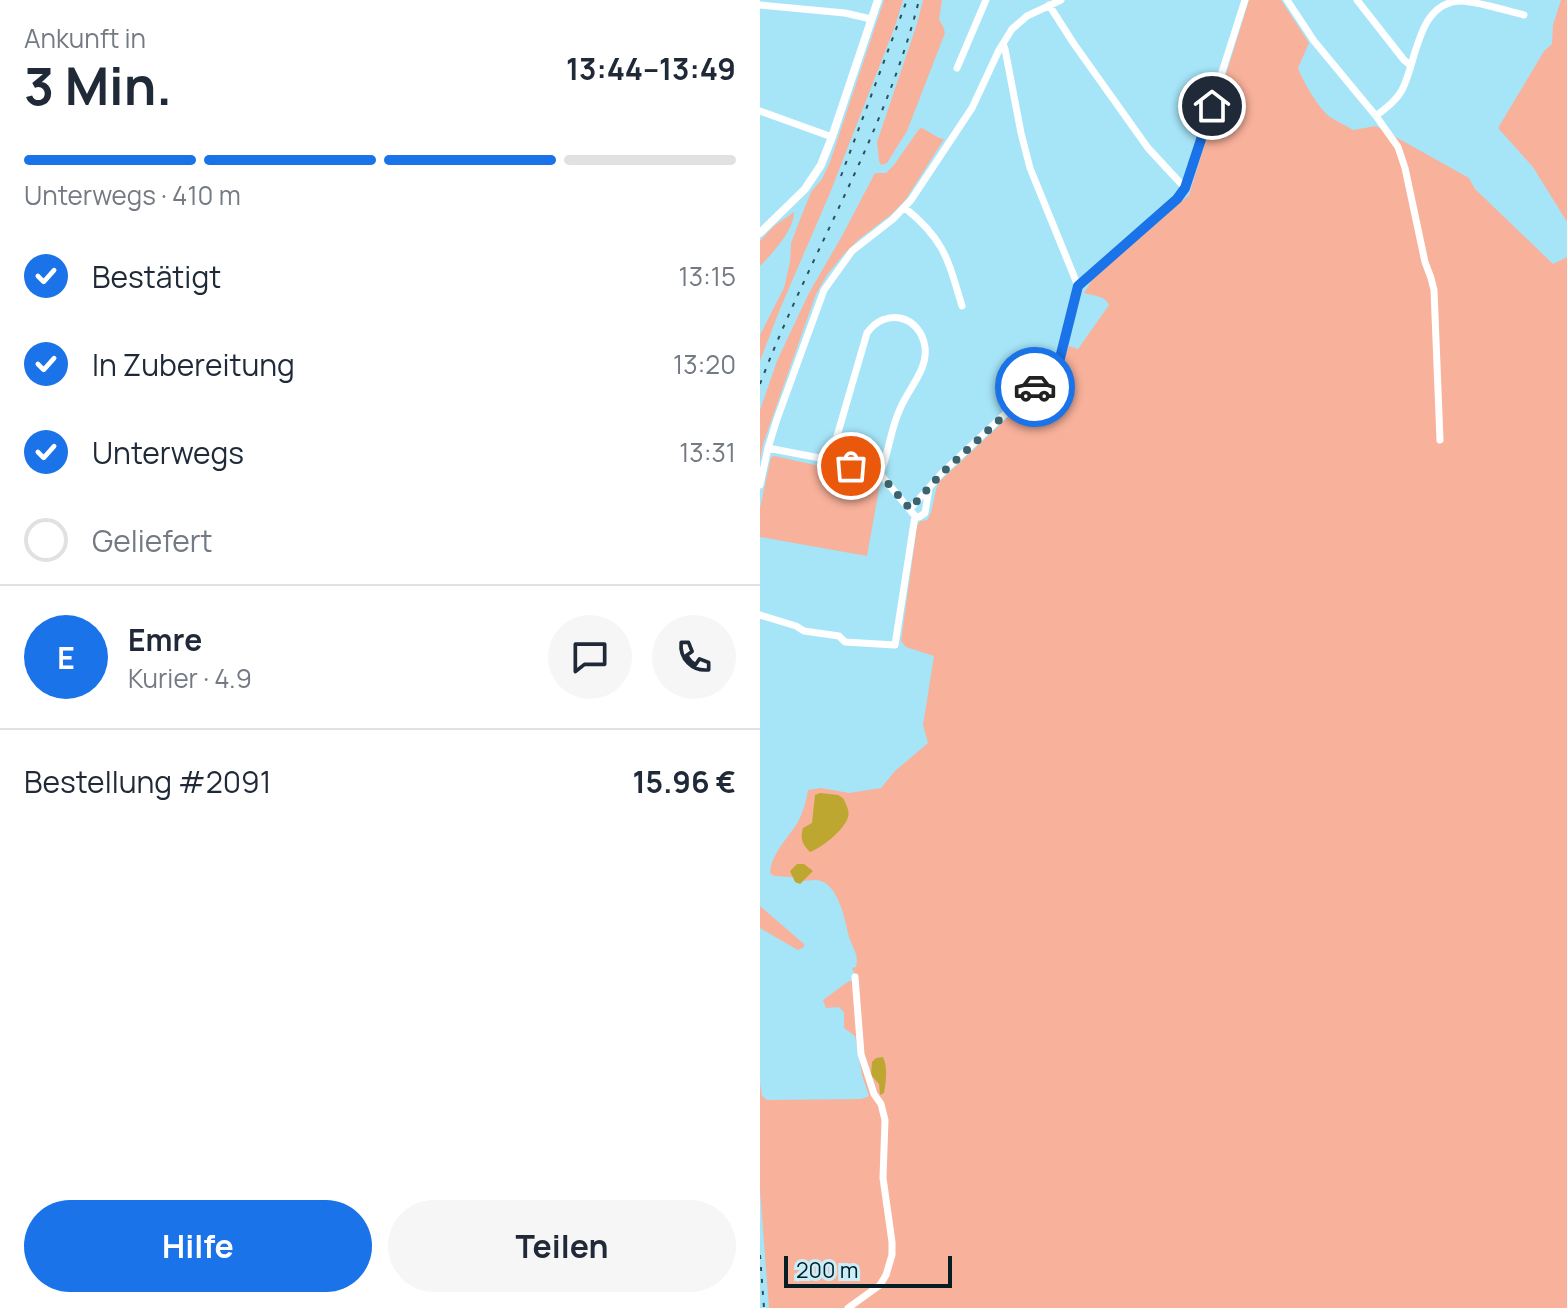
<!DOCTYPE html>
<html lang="de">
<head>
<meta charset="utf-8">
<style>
	body { margin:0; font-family:Manrope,sans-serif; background:#f6f6f7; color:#1f2937; height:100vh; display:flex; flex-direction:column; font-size:30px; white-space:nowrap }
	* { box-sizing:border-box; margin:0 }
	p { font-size:26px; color:#747a83 }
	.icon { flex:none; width:44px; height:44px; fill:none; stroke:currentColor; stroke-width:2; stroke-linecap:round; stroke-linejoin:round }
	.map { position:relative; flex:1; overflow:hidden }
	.sheet { display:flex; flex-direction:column; background:#fff; width:760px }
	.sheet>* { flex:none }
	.scale { position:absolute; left:24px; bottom:20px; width:168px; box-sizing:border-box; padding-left:8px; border:4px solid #041e24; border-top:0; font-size:22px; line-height:28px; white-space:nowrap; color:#041e24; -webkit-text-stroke:6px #c9eef9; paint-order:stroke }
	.pin { position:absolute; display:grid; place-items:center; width:68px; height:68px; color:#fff; margin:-34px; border:4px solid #fff; border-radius:50%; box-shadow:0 2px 8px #0007 }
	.courier { position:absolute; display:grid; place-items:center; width:80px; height:80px; margin:-40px; border:6px solid #1a73e8; border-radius:50%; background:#fff; color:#222; box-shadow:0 2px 10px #0007 }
	.overview em { font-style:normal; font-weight:700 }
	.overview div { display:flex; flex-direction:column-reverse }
	.overview { display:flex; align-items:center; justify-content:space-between; height:136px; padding:0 24px }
	h1 { font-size:52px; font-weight:700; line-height:60px }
	.bar { display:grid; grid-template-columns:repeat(4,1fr); gap:12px 8px; align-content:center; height:96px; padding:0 24px }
	.bar i { height:10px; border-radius:6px; background:#e0e1e3 }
	.bar .active { background:#1a73e8 }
	.bar p { grid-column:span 4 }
	.line { display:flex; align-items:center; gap:20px; padding:0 24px; border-top:2px solid #e0e1e3 }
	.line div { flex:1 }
	.round { display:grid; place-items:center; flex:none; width:84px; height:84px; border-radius:42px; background:#f6f6f7 }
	ol { padding:0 24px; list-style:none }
	li { display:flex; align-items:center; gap:24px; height:88px }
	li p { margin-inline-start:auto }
	li .icon { padding:8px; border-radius:50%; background:#1a73e8; color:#fff; stroke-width:4 }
	li:last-child { color:#747a83 }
	li i { width:44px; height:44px; border:4px solid #e0e1e3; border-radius:50% }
	.primary-button { display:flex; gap:16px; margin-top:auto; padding:16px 24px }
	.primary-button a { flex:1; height:92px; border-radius:48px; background:#1a73e8; color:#fff; font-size:32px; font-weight:700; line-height:92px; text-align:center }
	.primary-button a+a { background:#f6f6f7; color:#1f2937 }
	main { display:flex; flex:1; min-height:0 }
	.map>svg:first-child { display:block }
	.green { fill:#f8b19b }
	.water { fill:#bea731 }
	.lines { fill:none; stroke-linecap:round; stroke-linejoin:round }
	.minor { stroke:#fff; stroke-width:7 }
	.tertiary { stroke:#fff; stroke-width:8 }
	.rail { stroke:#2c4f59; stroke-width:2; stroke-dasharray:4 8; stroke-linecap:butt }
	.done { stroke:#3d646e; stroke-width:8; stroke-dasharray:0 14.4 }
	.route { stroke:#1a73e8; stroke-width:10 }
</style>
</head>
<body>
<main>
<section class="sheet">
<div class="overview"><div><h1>3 Min.</h1><p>Ankunft in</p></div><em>13:44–13:49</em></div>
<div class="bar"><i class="active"></i><i class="active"></i><i class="active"></i><i></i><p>Unterwegs · 410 m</p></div>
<ol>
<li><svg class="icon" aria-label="check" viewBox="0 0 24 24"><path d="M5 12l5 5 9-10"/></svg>Bestätigt<p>13:15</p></li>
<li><svg class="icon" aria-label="check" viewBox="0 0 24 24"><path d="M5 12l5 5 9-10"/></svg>In Zubereitung<p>13:20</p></li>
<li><svg class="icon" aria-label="check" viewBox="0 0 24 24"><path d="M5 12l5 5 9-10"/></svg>Unterwegs<p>13:31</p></li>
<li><i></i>Geliefert</li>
</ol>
<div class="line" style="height:144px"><b class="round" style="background:#1a73e8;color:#fff">E</b><div><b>Emre</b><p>Kurier · 4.9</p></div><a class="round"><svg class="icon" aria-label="chat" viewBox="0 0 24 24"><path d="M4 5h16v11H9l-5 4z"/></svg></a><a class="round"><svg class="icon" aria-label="phone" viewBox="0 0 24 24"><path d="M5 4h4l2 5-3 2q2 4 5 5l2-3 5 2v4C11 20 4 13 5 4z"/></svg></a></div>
<div class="line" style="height:104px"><div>Bestellung #2091</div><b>15.96 €</b></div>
<div class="primary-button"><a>Hilfe</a><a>Teilen</a></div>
</section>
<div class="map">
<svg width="807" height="1308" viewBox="0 0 807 1308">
	<rect width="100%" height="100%" fill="#a6e5f8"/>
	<path class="green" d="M124 0H143L135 26 70 193 20 309 0 361V335L24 288 30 262 31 243 39 222 51 192 62 179 70 162Z
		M163 0H182L179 20 183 26 185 33 147 131 127 163 121 165 119 161 117 142 157 24Z
		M489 0H521L549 43 538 68C542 80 559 109 570 117 578 122 585 125 593 130L616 126 709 178 715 189 793 264 807 257V1308H9L0 1190V1083L2 1096 7 1100 101 1099 109 1096 102 1075 95 1036 84 1028V1012L79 1007 66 1008 63 1000 89 981H98L92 968 96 967C99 954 93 949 89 937 85 920 78 880 55 880 51 880 47 881 42 881L45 878 14 876 10 873C11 854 28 838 38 822 43 812 46 802 48 790L61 788 89 793 121 788 135 771 168 743 163 725 174 656 146 647 141 641 157 526 160 521 167 520C175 508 173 494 179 482L289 379 300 365 309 346 318 349 349 305C345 295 333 296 324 293L334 277 429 195Z
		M801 0H807V222L773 167 738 128 784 51 792 44 793 25Z
		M162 128 179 138 184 139 146 199 133 213 98 240 83 255 67 275 56 294 46 322 3 444 0 461V410L17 361 49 293 82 236 115 173H126L134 165 159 129Z
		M34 212C34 230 13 253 0 266V241L14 226Z
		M15 456 82 471 86 475 118 482 120 484 107 556 0 537V508L11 457Z
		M0 906 44 944V947L38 950 0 928Z"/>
	<path class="water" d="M60 793 78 795 83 798C86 804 90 811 88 817 85 829 62 848 50 852 42 844 40 839 43 828L52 823 55 795Z
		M37 864H44L53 871 40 884 35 882 30 871Z
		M123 1057C128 1068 126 1081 124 1093L120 1095 119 1084 111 1075 112 1062 116 1058Z"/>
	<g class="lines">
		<path class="minor" d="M527 0 554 41 616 116 638 147 645 168 665 262 671 278 674 290 680 440
			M597 0 644 60 650 65
			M0 5 85 13 111 19
			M289 5 314 44 388 148 425 188
			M197 68 226 0
			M0 111 72 137
			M616 116C626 108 636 101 642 90 657 62 657 0 703 1 723 3 744 10 764 15
			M145 208C185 240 188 260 202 306
			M318 286 417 199 425 188 485 0
			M70 460 107 333C125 307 160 315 165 347 168 370 148 389 140 409 130 430 129 453 120 474
			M0 485 8 448 17 419 64 290 92 251 133 219 151 200 212 108 239 50 252 29 267 16 301 0
			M150 509 181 474 296 366 303 350 318 286 270 168 261 133 245 49 243 44
			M155 516 159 517 165 513 169 489
			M0 615 36 626 44 631 79 636 85 642 135 645 155 516 120 474 70 460 8 448
			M88 1308 120 1285 126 1275 132 1255V1242L123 1178 125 1120 121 1104 114 1094 101 1054 95 977"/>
		<path class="tertiary" d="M0 233 45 189 61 165 72 137 118 0"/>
		<path class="rail" d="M81 176 147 0
			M0 384C49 255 125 135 159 0
			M0 1255 4 1308"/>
	</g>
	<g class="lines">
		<path class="done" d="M91 466 120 474 150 509 181 474 275 387"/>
		<path class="route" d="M275 387 296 366 300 358 318 286 417 199 425 188 452 106"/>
	</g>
</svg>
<div class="scale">200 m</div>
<div class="pin" style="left:91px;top:466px;background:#ea580c"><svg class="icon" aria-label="bag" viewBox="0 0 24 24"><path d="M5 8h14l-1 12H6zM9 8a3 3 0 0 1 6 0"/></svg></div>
<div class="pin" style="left:452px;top:106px;background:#1f2937"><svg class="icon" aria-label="home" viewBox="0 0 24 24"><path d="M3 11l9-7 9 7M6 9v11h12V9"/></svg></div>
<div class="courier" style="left:275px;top:387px"><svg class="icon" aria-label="car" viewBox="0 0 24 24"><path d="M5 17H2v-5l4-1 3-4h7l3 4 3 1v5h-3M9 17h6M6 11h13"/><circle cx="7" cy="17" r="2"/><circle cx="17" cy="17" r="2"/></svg></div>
</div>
</main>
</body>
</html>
